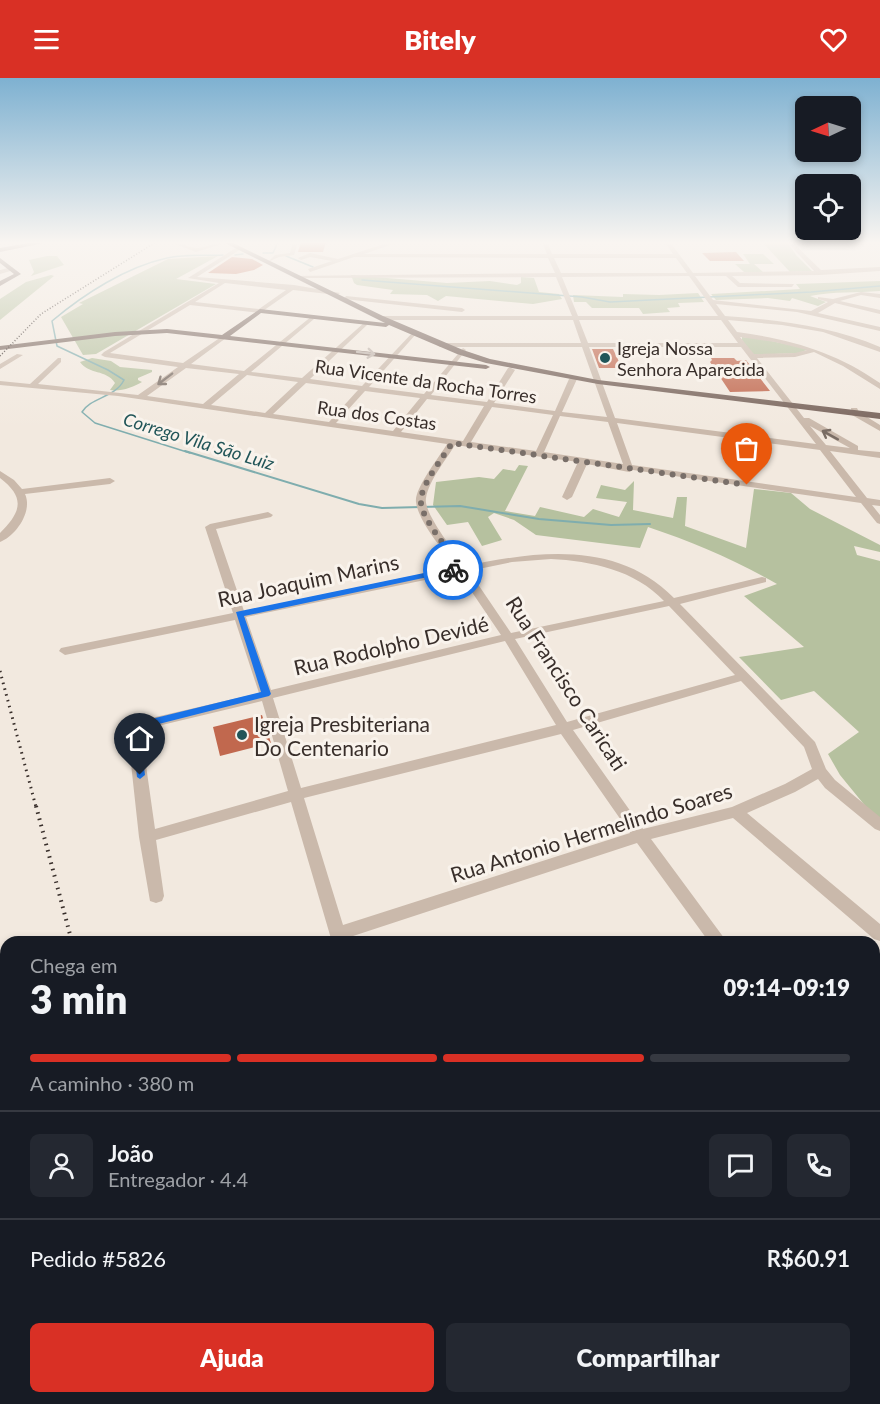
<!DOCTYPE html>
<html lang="pt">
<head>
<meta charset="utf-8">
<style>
	body { margin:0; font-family:Lato,sans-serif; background:#242831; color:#f1f3f6; height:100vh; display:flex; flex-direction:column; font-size:22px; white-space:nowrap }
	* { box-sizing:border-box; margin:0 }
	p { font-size:20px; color:#9ea1a6 }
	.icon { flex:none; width:33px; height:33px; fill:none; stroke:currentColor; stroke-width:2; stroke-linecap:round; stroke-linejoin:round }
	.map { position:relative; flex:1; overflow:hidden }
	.side { position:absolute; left:0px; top:858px; width:880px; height:468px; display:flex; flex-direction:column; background:#171b24; border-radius:18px 18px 0 0; box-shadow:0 3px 9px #0003 }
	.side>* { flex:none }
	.needle { width:39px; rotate:266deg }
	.tools { position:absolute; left:795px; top:18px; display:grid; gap:12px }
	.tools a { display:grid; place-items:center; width:66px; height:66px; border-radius:9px; background:#171b24; box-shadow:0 3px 9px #0003; font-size:30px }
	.pin { position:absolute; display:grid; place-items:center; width:51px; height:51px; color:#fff; margin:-62px -26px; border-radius:50% 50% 50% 0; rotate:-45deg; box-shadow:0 0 6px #0007 }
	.pin .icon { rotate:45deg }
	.courier { position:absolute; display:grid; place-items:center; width:60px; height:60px; margin:-30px; border:4px solid #1a73e8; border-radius:50%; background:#fff; color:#222; box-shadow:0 2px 8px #0007 }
	.summary em { font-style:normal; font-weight:800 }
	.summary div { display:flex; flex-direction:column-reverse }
	.summary { display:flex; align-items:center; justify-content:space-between; height:102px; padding:0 30px }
	h1 { font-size:39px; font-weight:800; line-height:45px }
	.bar { display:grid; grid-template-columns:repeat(4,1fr); gap:9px 6px; align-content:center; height:72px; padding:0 30px }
	.bar i { height:8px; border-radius:4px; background:#363941 }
	.bar .selected { background:#d93025 }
	.bar p { grid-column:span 4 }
	.line { display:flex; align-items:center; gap:15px; padding:0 30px; border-top:2px solid #363941 }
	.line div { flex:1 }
	.round { display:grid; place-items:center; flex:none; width:63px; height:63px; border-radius:9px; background:#242831 }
	.action { display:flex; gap:12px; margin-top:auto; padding:12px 30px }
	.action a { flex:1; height:69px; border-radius:9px; background:#d93025; color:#fff; font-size:24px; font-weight:800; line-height:69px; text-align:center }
	.action a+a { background:#242831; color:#f1f3f6 }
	header { display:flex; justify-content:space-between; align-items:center; height:78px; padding:0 30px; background:#d93025; color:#fff; font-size:27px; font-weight:800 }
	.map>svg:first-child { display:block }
	.green { fill:#b6c19f }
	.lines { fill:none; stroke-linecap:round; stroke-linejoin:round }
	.stream-far1 { stroke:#7fadae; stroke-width:1.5 }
	.stream { stroke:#7fadae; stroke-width:2 }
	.building { fill:#c1684e }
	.minor { fill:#cab9ab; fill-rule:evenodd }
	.major { fill:#79655c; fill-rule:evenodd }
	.rail-far3 { stroke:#382e2a; stroke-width:1.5; stroke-dasharray:1 2; stroke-linecap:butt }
	.rail-far2 { stroke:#382e2a; stroke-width:3; stroke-dasharray:1.5 4.5; stroke-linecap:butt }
	.rail-far1 { stroke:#382e2a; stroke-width:4; stroke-dasharray:1.5 5; stroke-linecap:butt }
	.rail { stroke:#382e2a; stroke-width:4.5; stroke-dasharray:2 8; stroke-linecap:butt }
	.oneway { stroke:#bfb3ab }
	.oneway2 { stroke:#7a6d64 }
	.route { fill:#1a73e8 }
	.done { stroke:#796f69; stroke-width:6; stroke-dasharray:0 10.8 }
	.poi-dot { fill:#215558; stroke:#f9f3ec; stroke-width:2 }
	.labels { text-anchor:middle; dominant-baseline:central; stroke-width:6; stroke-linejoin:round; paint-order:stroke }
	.far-poi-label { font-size:18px; fill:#382e2a; stroke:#f9f3ec; text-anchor:start }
	.far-street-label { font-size:18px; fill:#382e2a; stroke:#f9f3ec }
	.far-water-label { font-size:18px; font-style:italic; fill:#215558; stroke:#f9f3ec }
	.street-label { font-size:21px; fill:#382e2a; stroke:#f9f3ec }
	.poi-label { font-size:21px; fill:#382e2a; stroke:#f9f3ec; text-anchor:start }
</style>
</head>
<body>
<header><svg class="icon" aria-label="menu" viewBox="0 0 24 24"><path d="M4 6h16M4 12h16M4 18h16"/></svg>Bitely<svg class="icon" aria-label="heart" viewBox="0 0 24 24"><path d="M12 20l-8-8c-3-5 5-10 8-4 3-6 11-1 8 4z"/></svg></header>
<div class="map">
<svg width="880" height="1326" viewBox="0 0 880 1326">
	<rect width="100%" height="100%" fill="#f2e9df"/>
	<path class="green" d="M763 165H788L796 177 812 193 790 194Z
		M743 176H763L774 186H754L763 194H744L735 186H750Z
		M47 178H57L64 187 31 198 34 194 29 182Z
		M218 178 176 201 216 206 96 276 83 277 61 239 83 226 79 225 168 181Z
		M51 197 54 198 0 242V221L26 204Z
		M351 197 447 205 490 203 517 207 521 205V199L534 200 539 214 559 216 562 221 533 226 446 218 438 223 427 217 390 216 393 212 357 207 354 205Z
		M880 203V213C856 215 834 213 810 218L826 224 818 228 792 220 790 223 768 220 716 222 711 216 800 211 796 206Z
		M698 215 704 224 678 225 680 229 667 230 670 234 643 236 639 230H592L586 224H574L573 217 623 219V216L659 217Z
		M742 259 762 261 809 271 799 275 753 277 742 262Z
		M92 280 111 283 120 289 152 292V294L138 300V302L142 304C134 309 120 314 110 312L115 305C106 291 89 297 80 284Z
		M519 387 528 388 505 433 535 438 540 429 584 439 593 431 619 439 627 424 596 420 601 407 625 412 634 403 633 432 673 440 677 419H687L685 448 746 470 754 411 791 415 810 431 880 467V474L854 468 857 477 880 483V746L840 697 828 676 859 654 814 613 781 622 739 579 804 569 744 518 777 506C735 482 693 464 648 449L640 470 536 457 514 442 494 435 488 439 502 462 482 468 468 444 447 447 433 427 436 404 479 399 494 401 503 391 515 393Z"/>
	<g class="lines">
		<path class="stream-far1" d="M263 175H273L278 164
			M235 177 243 176
			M286 178 313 189
			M362 202 582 219 610 224 811 214 880 208
			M190 375 95 345 82 334C91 319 115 320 124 302L108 292 57 268 52 243C84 216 126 189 167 180 185 176 204 178 223 177"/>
		<path class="stream" d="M185 373 359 426 382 430 460 428 539 441 611 447 650 446"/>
	</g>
	<path class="building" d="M301 164H326L323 174H298Z
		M736 174 744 183H710L702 175Z
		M232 179 252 181 263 187 254 192 236 196 208 195Z
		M592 271H613L622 290H599Z
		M711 280H734L737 283 746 282 770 313 730 314 710 284 712 282Z
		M262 637 271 665 220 678 213 649Z"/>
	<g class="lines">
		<path class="minor" d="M170 164C180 164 190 171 199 170 209 168 218 164 228 164L196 174Z
			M293 164H298L294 177 279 179 268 184 275 177 290 175Z
			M390 164H399L364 176H547L542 164H547L552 176H673L665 164H670L693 195 814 193 787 164H792L821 192 880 189V193L820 197 732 198 740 205 794 206 792 209H738L726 198H695L713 222 811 233 828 224 818 221V219L833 221 861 214 880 216V220L861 217 840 223 880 232V236L835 225 818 235 880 249V253L797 234 716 226 725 238C778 242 831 248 880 269V274L823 254 782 247 728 242 737 254C790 261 836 274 880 305V311L843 288 814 274 795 279 757 280 804 340H809L858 368V372L880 374V380L830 373 867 420 880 422V428L872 427 880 437V446L877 445 861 425 633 392 629 394 587 386 572 419 567 422 562 419 578 384 455 367C446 382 429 402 426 420 423 435 455 474 465 488 537 473 617 462 674 520L762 499 766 500V504L680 526 815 664 826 691 835 702 880 739V753L875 751 825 710 818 701 795 714 747 735 880 846V863L874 861 733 740 651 761 727 864H709L637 765 347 860 346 864H332L291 724 156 762 164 818 162 823 156 825 150 823 139 759 127 649 134 644 259 615 235 542 65 577 59 573 61 570 233 535 205 449 210 446 268 434 273 437 271 439 216 451 244 533 455 489C444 473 418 443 416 424 414 411 440 378 447 366L118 318 0 307V303L30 306 58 280H61V284L38 306 138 317 178 289 105 279 101 277 104 274 219 205 188 200 239 168 241 171 197 199 294 207 340 215 337 217 293 212 260 235 190 227 110 275 183 285 224 257 226 260 191 286 244 293 312 238 314 241 251 294 302 300 365 244 367 247 310 301 362 308 414 253 416 256 369 309 424 316 463 270 466 272 431 317 487 324 508 290H511L515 292 494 325 555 333 569 301 573 299 577 301 562 334 607 339 582 269H440L437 267 440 265H581L573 242H380L377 240 380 238H572L556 199 295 200 292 198 555 195 548 180 354 179 310 194 308 191 332 183 310 179 301 182 298 180 310 175 338 181ZM554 180H676L687 195H561ZM689 198 718 238H578L562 199ZM225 205 286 212 259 231 195 224ZM579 242H721L738 265H588ZM740 259 775 264 807 272 795 275 754 276ZM589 269H741L816 366 615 340ZM186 290 239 296 203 326 147 318ZM247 297 298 304 265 335 211 327ZM306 305 358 312 329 344 273 336ZM365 313 420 320 393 353 336 345ZM427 321 484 328 463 363 401 354ZM492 329 553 337 536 373 471 364ZM560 338 608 344 623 386 544 374ZM617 345 820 372 856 419 632 387ZM810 348 850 370 826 367ZM551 481C591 483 635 492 664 523L511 555 469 493 512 484ZM459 495 501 557 271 612 246 539ZM669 528 735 597 567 644 515 561ZM505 563 556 647 301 710 273 620ZM741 603 804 669 812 691 785 706 732 729 643 751 573 652ZM262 623 288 713 155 751 141 652ZM561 656 630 755 343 847 304 720Z
			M12 189 14 192 0 196V192Z
			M346 218 462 230 465 232 462 234 344 221Z
			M17 276 23 277 0 291V286Z
			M851 330H857L859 334 880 347V353L852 337Z
			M0 393 14 402 22 411 110 400 115 403 110 406 25 416C33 433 16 458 0 464V455C21 434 26 420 0 400Z
			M874 1015 880 1018V1040L874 1038Z
			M880 1147V1169L874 1172V1149Z
			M874 1279 880 1281V1309L874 1307Z
			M474 1320H498L500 1326H476Z
			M527 1320H561L559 1326H525Z
			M632 1320H658L660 1326H634Z"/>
		<path class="major" d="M34 164H49L0 174V170Z
			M223 164H231L383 238 463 272 490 281 598 302 880 335V341L598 306 486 285 457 276 389 247 386 249 261 235 230 258 486 287 490 289 486 291 167 255 115 258 0 272V268L115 254 167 251 222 257 260 231 385 245Z
			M0 180 21 196 0 208V203L14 196 0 185Z"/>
		<path class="rail-far3" d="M0 278 41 236 156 164"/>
		<path class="rail-far2" d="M0 593 36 729"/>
		<path class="rail-far1" d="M36 728 72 864"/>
		<path class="rail" d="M89 1326 90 1320"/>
	</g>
	<defs><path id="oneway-shaft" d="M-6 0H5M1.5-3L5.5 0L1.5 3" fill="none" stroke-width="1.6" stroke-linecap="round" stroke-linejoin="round" transform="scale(1.5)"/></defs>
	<use class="oneway" href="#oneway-shaft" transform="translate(366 275) rotate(7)"/>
	<g class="oneway2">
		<use href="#oneway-shaft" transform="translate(165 301) rotate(143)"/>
		<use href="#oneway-shaft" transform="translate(830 357) rotate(-151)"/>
	</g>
	<linearGradient id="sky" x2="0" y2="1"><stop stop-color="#7eb1d1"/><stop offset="0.47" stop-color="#f9f5f1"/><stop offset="1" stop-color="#f9f5f1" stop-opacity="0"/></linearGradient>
	<rect width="880" height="350" fill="url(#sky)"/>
	<path class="route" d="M453 489 457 492 456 493 244 538 271 616 269 618 139 651 145 697 140 701 137 699 131 646 261 614 236 534Z"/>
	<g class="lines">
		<path class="done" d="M453 492 462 490C452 476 419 439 421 422 421 407 444 378 452 365L747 407"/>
	</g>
	<g class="poi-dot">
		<circle cx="605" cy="280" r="6"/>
		<circle cx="242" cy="657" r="6"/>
	</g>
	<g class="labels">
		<g class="far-poi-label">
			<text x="617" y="270">Igreja Nossa<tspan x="617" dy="21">Senhora Aparecida</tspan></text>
		</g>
		<g class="far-street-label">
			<text transform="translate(426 303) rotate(8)">Rua Vicente da Rocha Torres</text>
			<text transform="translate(377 337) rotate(8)">Rua dos Costas</text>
		</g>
		<g class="far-water-label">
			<text transform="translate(199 363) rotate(17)">Corrego Vila São Luiz</text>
		</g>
		<g class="street-label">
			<text transform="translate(308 502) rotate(-12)">Rua Joaquim Marins</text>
			<text transform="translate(391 567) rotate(-13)">Rua Rodolpho Devidé</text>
			<text transform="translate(567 605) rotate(57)">Rua Francisco Caricati</text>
			<text transform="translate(591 754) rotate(-17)">Rua Antonio Hermelindo Soares</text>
		</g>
		<g class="poi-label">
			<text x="254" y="645">Igreja Presbiteriana<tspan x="254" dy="24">Do Centenario</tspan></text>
		</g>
	</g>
</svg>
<div class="tools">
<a><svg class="needle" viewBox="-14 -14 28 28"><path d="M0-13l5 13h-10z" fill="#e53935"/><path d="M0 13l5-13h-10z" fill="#9ea1a6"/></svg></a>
<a><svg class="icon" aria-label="locate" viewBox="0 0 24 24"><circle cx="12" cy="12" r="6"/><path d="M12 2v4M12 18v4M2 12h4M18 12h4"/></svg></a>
</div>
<div class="pin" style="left:747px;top:407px;background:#ea580c"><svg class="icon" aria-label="bag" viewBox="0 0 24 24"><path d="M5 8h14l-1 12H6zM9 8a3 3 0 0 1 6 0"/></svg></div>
<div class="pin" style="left:140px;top:697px;background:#1f2937"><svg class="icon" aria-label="home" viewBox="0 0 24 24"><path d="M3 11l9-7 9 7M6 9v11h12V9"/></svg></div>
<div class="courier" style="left:453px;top:492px"><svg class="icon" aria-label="bike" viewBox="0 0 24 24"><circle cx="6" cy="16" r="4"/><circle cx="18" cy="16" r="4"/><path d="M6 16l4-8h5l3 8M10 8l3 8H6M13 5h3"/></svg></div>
<section class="side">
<div class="summary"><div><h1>3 min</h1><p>Chega em</p></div><em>09:14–09:19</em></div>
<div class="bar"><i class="selected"></i><i class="selected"></i><i class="selected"></i><i></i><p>A caminho · 380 m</p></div>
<div class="line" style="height:108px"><a class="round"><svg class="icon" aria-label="person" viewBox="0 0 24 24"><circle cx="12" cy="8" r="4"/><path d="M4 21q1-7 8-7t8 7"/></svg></a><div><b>João</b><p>Entregador · 4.4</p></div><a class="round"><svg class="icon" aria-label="chat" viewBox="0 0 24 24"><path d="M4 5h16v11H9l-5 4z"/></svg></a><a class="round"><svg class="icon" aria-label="phone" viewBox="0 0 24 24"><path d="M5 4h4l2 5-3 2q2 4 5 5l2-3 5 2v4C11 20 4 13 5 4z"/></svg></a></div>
<div class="line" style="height:78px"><div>Pedido #5826</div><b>R$60.91</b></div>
<div class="action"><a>Ajuda</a><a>Compartilhar</a></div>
</section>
</div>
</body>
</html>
